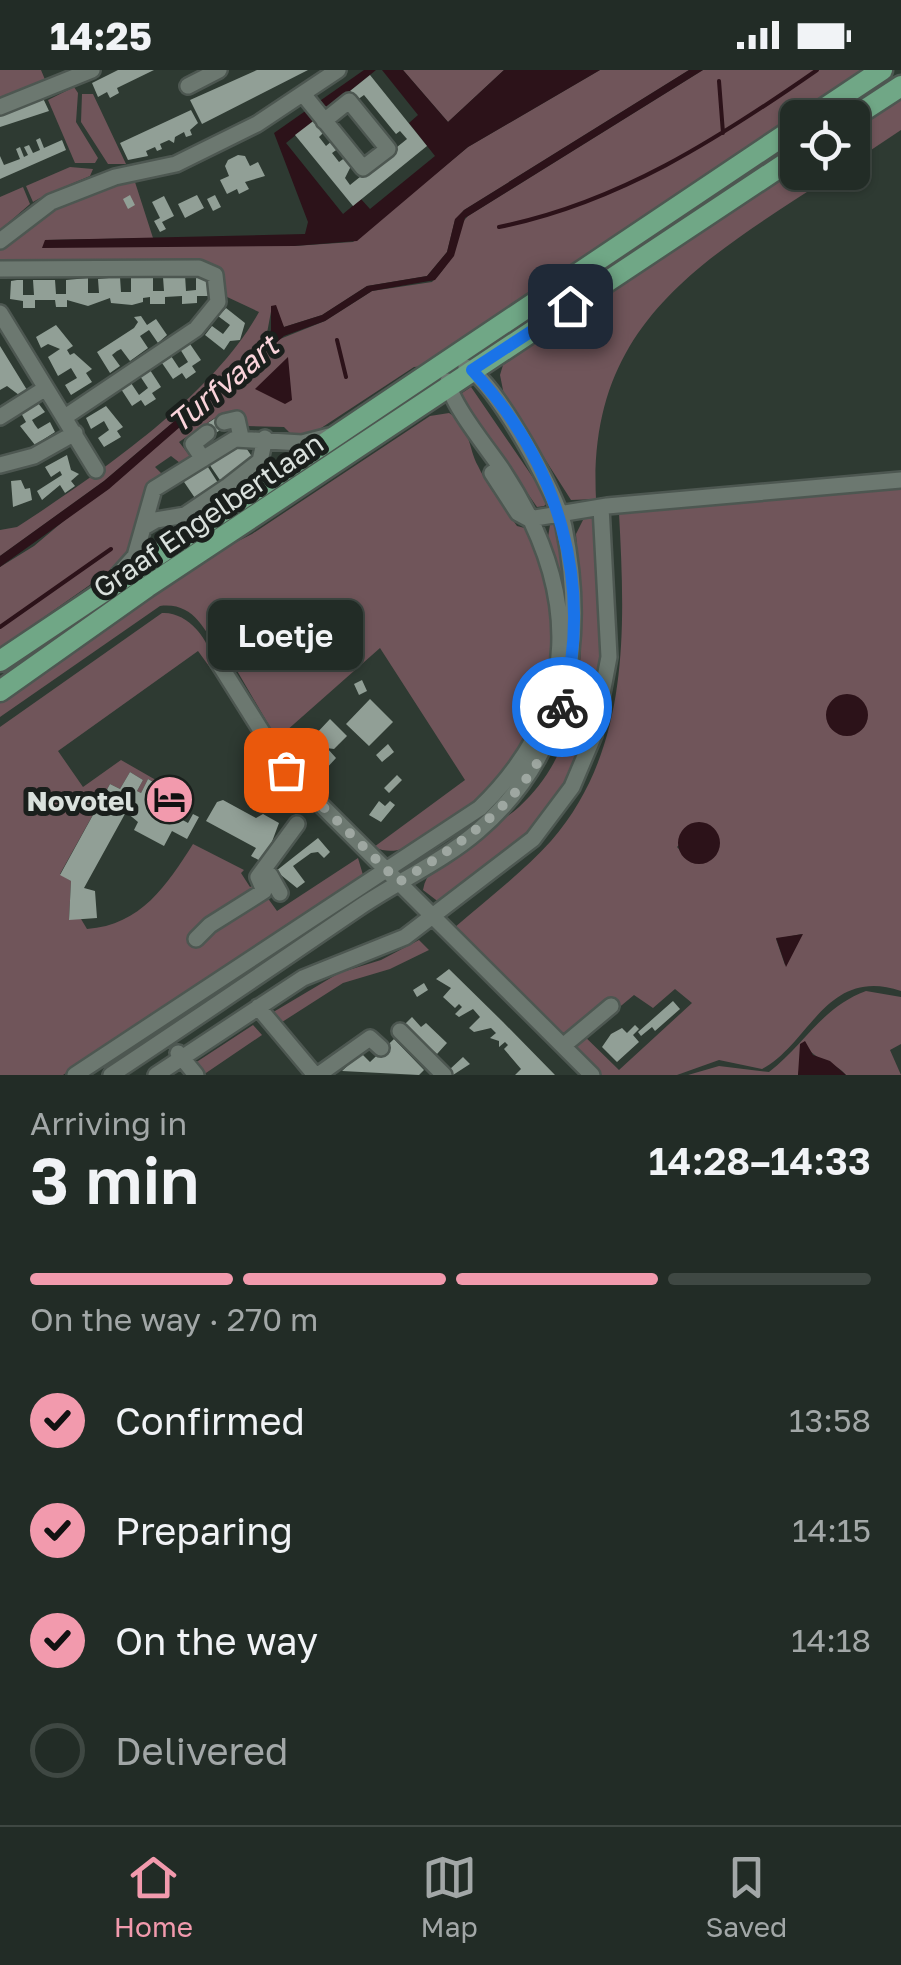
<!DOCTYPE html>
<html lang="en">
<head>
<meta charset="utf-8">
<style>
	body { margin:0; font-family:"Golos Text",sans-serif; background:#2a342e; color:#f1f3f6; height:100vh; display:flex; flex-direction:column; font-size:38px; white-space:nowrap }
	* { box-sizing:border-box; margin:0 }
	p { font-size:32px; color:#a2a7a7 }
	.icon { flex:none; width:55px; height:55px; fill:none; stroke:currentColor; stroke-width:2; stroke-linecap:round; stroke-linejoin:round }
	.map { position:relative; height:1005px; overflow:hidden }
	.panel { display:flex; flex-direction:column; background:#222c26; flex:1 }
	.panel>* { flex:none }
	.buttons { position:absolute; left:780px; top:30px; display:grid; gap:20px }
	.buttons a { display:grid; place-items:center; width:90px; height:90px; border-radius:15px; background:#222c26; box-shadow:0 2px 8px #0004,0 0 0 2px #3f4843; font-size:50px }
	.pin { position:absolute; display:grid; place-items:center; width:85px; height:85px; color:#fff; margin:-42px; border-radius:20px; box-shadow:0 5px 15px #0006 }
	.courier { position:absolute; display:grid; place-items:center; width:100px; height:100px; margin:-50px; border:8px solid #1a73e8; border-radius:50%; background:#fff; color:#222; box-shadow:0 2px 12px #0007 }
	.bubble { position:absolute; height:70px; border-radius:15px; background:#222c26; box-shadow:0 2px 8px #0004,0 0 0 2px #3f4843; font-size:32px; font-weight:600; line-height:70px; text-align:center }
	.headline em { font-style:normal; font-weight:600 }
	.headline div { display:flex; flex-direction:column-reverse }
	.headline { display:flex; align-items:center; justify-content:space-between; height:170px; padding:0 30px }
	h1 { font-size:65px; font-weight:600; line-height:75px }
	.bar { display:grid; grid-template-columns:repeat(4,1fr); gap:15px 10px; align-content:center; height:120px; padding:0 30px }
	.bar i { height:12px; border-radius:8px; background:#3f4843 }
	.bar .on { background:#f29aad }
	.bar p { grid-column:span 4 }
	ol { padding:0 30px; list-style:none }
	li { display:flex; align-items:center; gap:30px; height:110px }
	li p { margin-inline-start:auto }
	li .icon { padding:10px; border-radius:50%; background:#f29aad; color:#111; stroke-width:4 }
	li:last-child { color:#a2a7a7 }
	li i { width:55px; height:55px; border:5px solid #3f4843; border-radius:50% }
	.status { display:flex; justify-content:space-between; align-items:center; height:70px; padding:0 50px; background:#222c26; direction:ltr }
	.status svg { height:28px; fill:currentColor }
	.dock { display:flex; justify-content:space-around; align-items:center; height:140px; border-top:2px solid #3f4843; background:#222c26; font-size:28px; color:#a2a7a7 }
	.dock a { display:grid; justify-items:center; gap:5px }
	.dock .on { color:#f29aad }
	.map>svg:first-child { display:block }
	.green { fill:#70555a; fill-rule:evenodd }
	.water { fill:#2c1219 }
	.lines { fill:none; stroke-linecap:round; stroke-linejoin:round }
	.stream { stroke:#2c1219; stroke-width:4 }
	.building { fill:#919f96 }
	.minor-casing { stroke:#4d5751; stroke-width:20 }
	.major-casing { stroke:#4d5751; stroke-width:25 }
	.minor { stroke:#6c7870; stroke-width:15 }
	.major { stroke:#70a786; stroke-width:20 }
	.done { stroke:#9ea7a1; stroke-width:10; stroke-dasharray:0 18 }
	.route { stroke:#1a73e8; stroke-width:12 }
	.labels { text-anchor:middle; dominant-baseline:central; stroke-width:10; stroke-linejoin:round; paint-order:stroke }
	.street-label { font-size:28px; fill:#dae1dd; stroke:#1a1f1c }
	.poi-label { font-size:28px; font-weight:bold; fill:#dae1dd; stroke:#1a1f1c; text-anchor:end }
	.water-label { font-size:30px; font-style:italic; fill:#fad4db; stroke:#1a1f1c }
</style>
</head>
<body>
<div class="status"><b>14:25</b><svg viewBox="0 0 49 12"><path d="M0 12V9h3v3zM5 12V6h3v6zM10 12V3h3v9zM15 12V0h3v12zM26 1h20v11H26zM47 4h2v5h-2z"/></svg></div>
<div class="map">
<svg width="901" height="1005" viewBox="0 0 901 1005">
	<rect width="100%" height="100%" fill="#2e3a32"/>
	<path class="green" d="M0 0H41L46 12 0 30Z
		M403 0H504L448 52Z
		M600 0H689L464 140 455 150 447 182 427 206 367 216 322 245 284 257 272 236 265 274 104 411 0 486V460L17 457C97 405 213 326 259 242L225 226 223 209 215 198 0 195V177L51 137 134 109 153 168 45 170 294 176 353 172 468 77Z
		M703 0H871L425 296 414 297 312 364 294 367 284 357 246 356 242 345H219L179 372 193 390 180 393 171 386 155 397 162 404 151 412 131 486 0 578V497L34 476 280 269 325 251 372 221 432 212C461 185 451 163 468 146Z
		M74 17 78 23 76 52 98 88 95 93H75L48 30Z
		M93 24 126 94H108L81 52 82 24Z
		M901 24V60L853 92V56Z
		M797 93 798 102 836 103C706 189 587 250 596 429L571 430 504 325 500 305 503 295Z
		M70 97 93 99 90 106 64 117 63 122 56 120 44 132 40 128 33 132 26 116Z
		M23 117 30 134 0 160V127Z
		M471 317 549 431 544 436 537 437 459 325Z
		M449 343C471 356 468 378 478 396 488 417 504 437 517 456L532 460C556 528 565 611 527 677 508 709 471 735 441 755 419 770 400 789 374 777L465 710 380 578 277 669 229 587 219 583C204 558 193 532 160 536L0 647V629L207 487 252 464 430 346Z
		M901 419V921C826 896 810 974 762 999L719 990 677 1005H600L454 858C486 830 522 803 551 771 631 679 625 556 619 443ZM699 752 717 765 689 791 677 777ZM802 864 785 895 776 869ZM675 919 692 933 619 1000 575 957 616 940 634 925 653 938Z
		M597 445C604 554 614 661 540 752 514 784 473 808 440 833L423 820C430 781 491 763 519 737 596 666 582 558 576 464L584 448Z
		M557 452 562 470 565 524 548 467 550 455Z
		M162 543C188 541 215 573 211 599L198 581 58 681 83 717 121 690 189 729 187 733 158 718 151 729 147 726 154 712 148 709 141 723 137 721 143 710 130 702 120 719 110 714 60 804 71 811 69 849H81L87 859C141 855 167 815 193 774L244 800 241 803 250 817 257 813 277 841 358 788 363 805 186 928 63 1005H0V657Z
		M419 870 429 880 390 899 343 913 279 954 270 944 339 903 381 890Z
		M866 921 901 927V974L890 980 901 1005H846C835 991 810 990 805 972L798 1005H688L719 996 769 1002C804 975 822 937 866 921Z
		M253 955 262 965 203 1005 195 993Z"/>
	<path class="water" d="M364 0H376L286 73 343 144 361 129 370 139 435 86 409 53 418 45 382 0H403L448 52 504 0H600L468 77 357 171 294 176 42 178 45 170 305 164 308 152 274 63Z
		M689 0H703L465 148 454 186 435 210 372 221 325 251 284 266 109 419 0 497V486L104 411 265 274 271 260V236L276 235 284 257 322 245 367 216 427 206 447 182 455 149 464 140Z
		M288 287 292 330 285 334 255 319Z
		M826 645a21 21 0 1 1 42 0a21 21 0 1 1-42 0Z
		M678 773a21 21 0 1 1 42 0a21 21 0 1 1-42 0Z
		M803 864 786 897 776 868Z
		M805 971 813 985 830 991 846 1005H798L800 974Z"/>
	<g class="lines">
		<path class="stream" d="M719 11 723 63
			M499 157C618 133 718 69 817 0
			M337 270 346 307
			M0 557 111 479"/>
	</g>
	<path class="building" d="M118 0H154L117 18 119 23 110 28 107 22 98 27 92 13Z
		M257 0H308L202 54 190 30Z
		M370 5 427 76 353 136 295 65 316 49 325 61 319 67 326 76 333 70 339 78 332 83 339 92 346 87 352 94 345 108 350 115 407 69 400 61 396 64 364 25 357 30 350 21Z
		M42 26 49 41 0 57V45Z
		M191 40 198 53 190 60 192 65 186 67 184 62 175 67 174 73 169 70 160 74 162 79 157 81 155 77 146 81 148 86 128 90 120 73Z
		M40 68 44 78 62 70 66 80 0 109V86L4 95 20 89 16 79 20 77 24 87 28 85 24 77 29 75 33 83 40 80 36 70Z
		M238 85 245 86 250 96 258 92 265 106 245 112 249 119 239 124 237 119 227 124 220 110 229 106 225 96 228 90Z
		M130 125 135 135 128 139 123 129Z
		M197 125 204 138 185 148 178 134Z
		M215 125 221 137 213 141 207 129Z
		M164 126 174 146 162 152 166 159 160 162 154 151 160 148 152 132Z
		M185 205 186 221 196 220V205L208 206V226H197V233L182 234V226L165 227V234H150V227L143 228V232L132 235 111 233 110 228 88 236 67 230V237H56L55 230H35V238H23V231L10 229 11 211 17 210H23V225H34L33 210H55L56 224H66V210L88 208V223H99L98 209 120 207 121 222H131V207L153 208V221H164L163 207Z
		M226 238 245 253 240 270 230 271 224 280 205 265 212 256 223 264 230 255 218 246Z
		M141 246 147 255 156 249 167 265 158 273 149 260 140 266 148 278 130 291 121 279 117 281 112 285 120 296 110 303 97 282 134 258 138 252 134 247Z
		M56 255 73 276 67 280 70 285 74 283 92 299 86 303 92 312 71 325 65 315 77 308 71 298 58 306 48 287 60 279 48 274 41 278 36 267Z
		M190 274 201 290 192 296 196 302 186 309 182 303 173 309 162 293 171 286 179 298 188 292 180 279Z
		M0 276 27 320 19 325 7 316 0 320Z
		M150 300 161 317 152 323 156 329 145 336 141 330 132 336 121 319 131 313 139 325 148 318 140 306Z
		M38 333 45 342 32 350 35 355 38 359 50 352 55 362 35 375 20 356 26 352 21 343Z
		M106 336 123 357 117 361 121 367 104 377 98 368 109 360 104 351 91 359 86 348Z
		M220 345 227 356 209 367 202 357Z
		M240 369 255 391 222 413 207 391Z
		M67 385 71 400 79 404 71 411 75 416 65 423 60 415 42 430 37 421 62 405 60 401 51 407 45 397Z
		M206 394 220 416 197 431 182 409Z
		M21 410 25 419 30 418 32 430 13 437 11 411Z
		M362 610 367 621 359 625 354 614Z
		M370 629 393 652 369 676 346 654Z
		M330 649 347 666 334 679 327 678 336 688 325 700 310 685 322 674 314 666Z
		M388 674 394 682 382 692 376 685Z
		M130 702 143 710 137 721 141 723 148 709 155 713 147 726 151 729 157 717 187 733 179 748 188 753 193 744 199 747 187 769 172 761 164 776 134 760 138 752 126 742 84 818 95 821 97 848 69 850 71 811 60 805 110 714 120 719Z
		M397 705 402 710 389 723 384 718Z
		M223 730 256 748 263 744 279 753 264 793 251 786 256 778 206 751 217 732Z
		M379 731 385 736 390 731 395 735 381 752 369 745Z
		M318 768 330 782 324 788 318 782 311 783 293 796 305 812 297 818 276 801Z
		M449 899 503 952 555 1005H515L521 999 504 979 508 975 505 972 499 977V971L490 968 496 963 491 958 474 962 469 958 480 947 473 939 459 947 455 944 462 937 459 934 455 938 443 927 451 918 436 909Z
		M424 913 428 920 417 927 413 920Z
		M673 931 680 939 655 961 652 957 641 966 638 962Z
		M412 947 421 957 426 953 447 973 437 984 404 955Z
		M635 955 639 959 633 965 639 972 617 992 602 977 611 964 622 958 627 963Z
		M394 969 424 1000 419 1005 342 1001 361 983 370 992Z
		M463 987 470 994 453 1005 449 1000Z"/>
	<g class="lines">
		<defs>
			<path id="minor" d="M188 16 219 0
				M303 24 363 98 388 79 349 31 324 51
				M0 37 92 0
				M0 171 51 132 115 107 176 94 257 54 338 0
				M0 199 199 198 215 205 218 232 196 259 65 347
				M0 243 96 400
				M0 347 46 318
				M224 352 237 349 241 367
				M203 389 193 374 207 363
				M0 395 34 386 75 363
				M492 403 518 443 529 449 607 436 901 410
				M144 457 156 450 185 445 228 416 260 391 265 368
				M118 505 135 486 154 419 235 369 302 373 329 366
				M218 592 286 700 592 1005
				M262 802 270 805 280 823
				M196 869 210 855 264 821 258 807 297 754
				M258 937 315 1005
				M400 961 444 1005
				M563 976 611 936
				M178 983 196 1005
				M75 1005 480 738C585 636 580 519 503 401 489 380 450 333 448 311
				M111 1005C194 950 275 895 357 839 396 812 442 792 478 761 569 683 587 570 564 457 557 424 495 311 466 297
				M156 1005 303 908 405 867 533 769 572 717 594 665 609 587 601 437
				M318 1005 370 968 381 978"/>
			<path id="major" d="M810 48 882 0
				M852 48 901 16
				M0 591 798 56
				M0 621 147 517 798 85"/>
		</defs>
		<use href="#minor" class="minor-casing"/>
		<use href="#major" class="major-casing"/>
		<use href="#minor" class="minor"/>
		<use href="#major" class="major"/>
	</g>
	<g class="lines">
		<path class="done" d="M286 700 399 812C470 769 539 721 562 637"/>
		<path class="route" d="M562 637C595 514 558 392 472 300L570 236"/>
	</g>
	<defs>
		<symbol id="hotel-disc" viewBox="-11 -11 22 22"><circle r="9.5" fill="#f29aad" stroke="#1a1f1c"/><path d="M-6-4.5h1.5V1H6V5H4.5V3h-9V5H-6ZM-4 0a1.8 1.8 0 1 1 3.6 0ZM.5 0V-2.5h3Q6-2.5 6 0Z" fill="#111"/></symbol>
	</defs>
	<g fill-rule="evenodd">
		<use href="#hotel-disc" x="142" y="702" width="55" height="55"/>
	</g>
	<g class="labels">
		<g class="street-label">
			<text transform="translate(208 445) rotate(-34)">Graaf Engelbertlaan</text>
		</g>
		<g class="poi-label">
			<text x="134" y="730">Novotel</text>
		</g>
		<g class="water-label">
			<text transform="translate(223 314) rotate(-40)">Turfvaart</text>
		</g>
	</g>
</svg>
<div class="buttons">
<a><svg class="icon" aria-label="locate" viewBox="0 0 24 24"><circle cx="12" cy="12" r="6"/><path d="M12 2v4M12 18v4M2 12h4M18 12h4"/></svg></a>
</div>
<div class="pin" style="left:286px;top:700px;background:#ea580c"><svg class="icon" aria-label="bag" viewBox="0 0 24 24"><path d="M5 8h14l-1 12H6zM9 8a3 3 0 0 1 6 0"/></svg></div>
<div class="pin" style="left:570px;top:236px;background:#1f2937"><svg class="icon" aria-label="home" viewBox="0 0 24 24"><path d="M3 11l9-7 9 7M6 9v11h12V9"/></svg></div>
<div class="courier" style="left:562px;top:637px"><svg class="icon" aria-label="bike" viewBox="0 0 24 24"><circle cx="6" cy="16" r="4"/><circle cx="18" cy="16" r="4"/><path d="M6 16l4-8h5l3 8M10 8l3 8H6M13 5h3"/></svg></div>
<div class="bubble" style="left:208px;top:530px;width:155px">Loetje</div>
</div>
<section class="panel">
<div class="headline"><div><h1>3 min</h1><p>Arriving in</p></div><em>14:28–14:33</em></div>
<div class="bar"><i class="on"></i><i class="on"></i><i class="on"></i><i></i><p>On the way · 270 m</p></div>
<ol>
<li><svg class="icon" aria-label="check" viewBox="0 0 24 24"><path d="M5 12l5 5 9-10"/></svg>Confirmed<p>13:58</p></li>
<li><svg class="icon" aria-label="check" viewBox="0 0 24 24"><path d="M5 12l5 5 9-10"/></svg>Preparing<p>14:15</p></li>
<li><svg class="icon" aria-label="check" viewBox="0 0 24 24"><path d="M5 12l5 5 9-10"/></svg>On the way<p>14:18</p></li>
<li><i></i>Delivered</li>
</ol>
</section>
<nav class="dock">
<a class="on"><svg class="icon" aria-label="home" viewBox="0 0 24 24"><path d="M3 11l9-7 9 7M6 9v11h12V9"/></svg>Home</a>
<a><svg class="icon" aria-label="map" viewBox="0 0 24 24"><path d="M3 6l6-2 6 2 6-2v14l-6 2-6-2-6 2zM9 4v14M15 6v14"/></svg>Map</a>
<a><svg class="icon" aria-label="saved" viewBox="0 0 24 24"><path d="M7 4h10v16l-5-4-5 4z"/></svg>Saved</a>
</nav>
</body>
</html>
